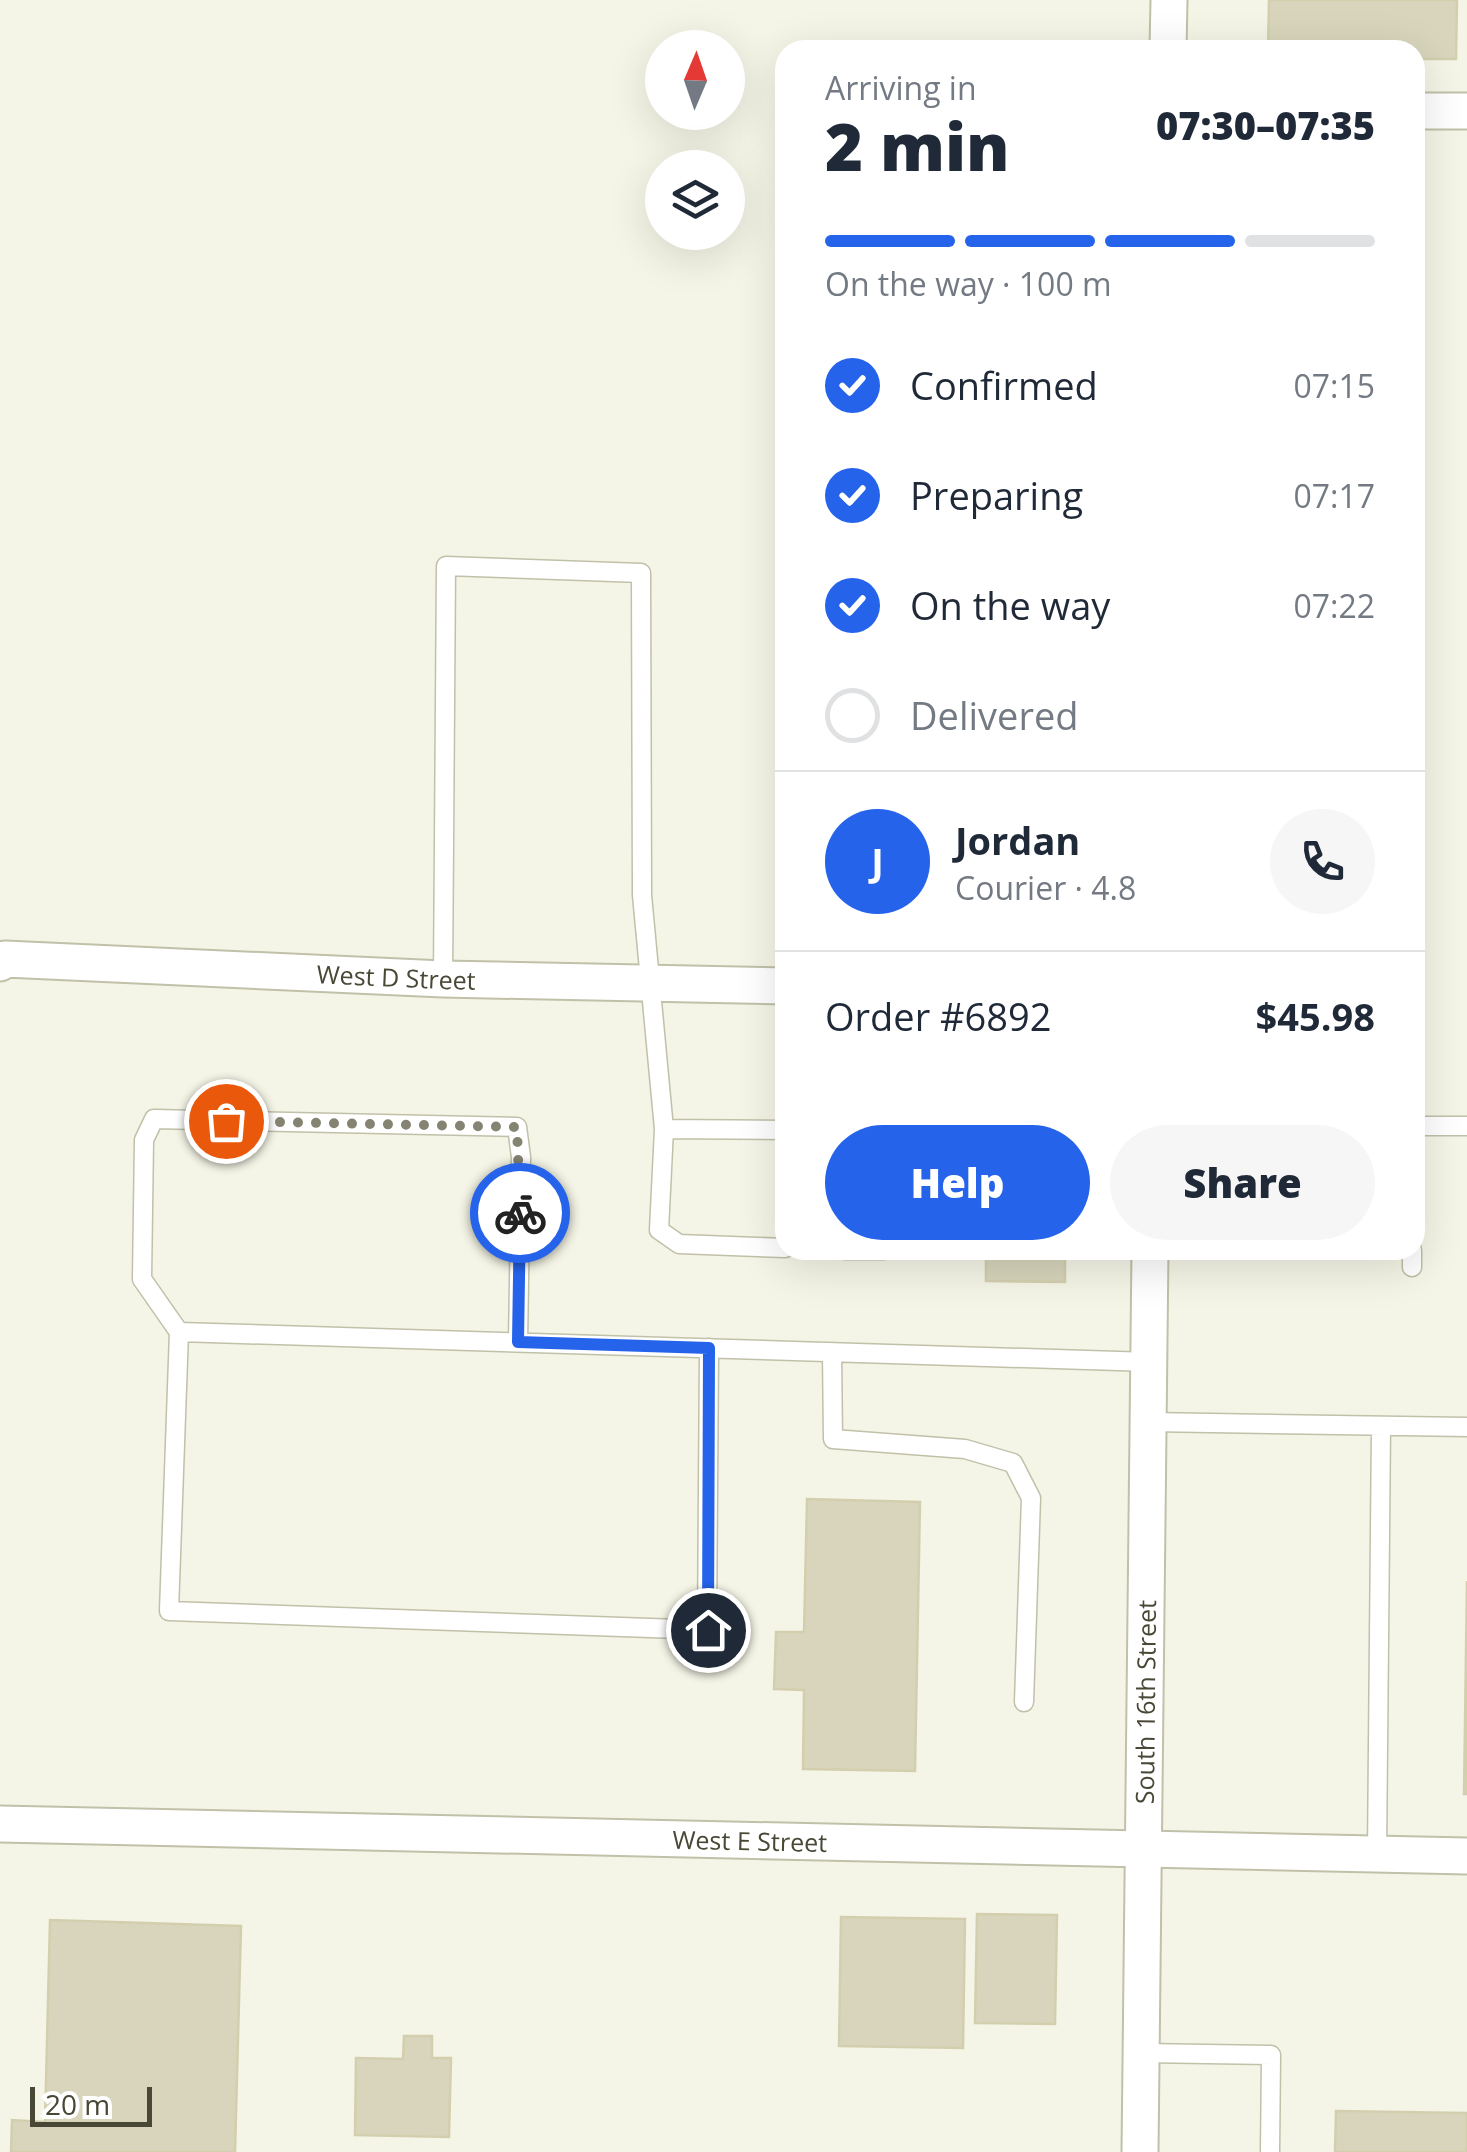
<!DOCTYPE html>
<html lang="en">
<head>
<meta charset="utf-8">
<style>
	body { margin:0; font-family:"Open Sans",sans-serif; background:#f6f6f7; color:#1f2937; height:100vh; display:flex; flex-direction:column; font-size:38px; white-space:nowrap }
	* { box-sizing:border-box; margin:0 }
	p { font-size:32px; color:#747a83 }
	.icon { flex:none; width:55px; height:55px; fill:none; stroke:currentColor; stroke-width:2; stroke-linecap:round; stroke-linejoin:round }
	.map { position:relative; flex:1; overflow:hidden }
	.panel { position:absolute; left:775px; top:40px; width:650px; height:1220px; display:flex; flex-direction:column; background:#fff; border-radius:30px; box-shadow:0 10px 40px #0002 }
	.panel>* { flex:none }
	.needle { width:65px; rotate:2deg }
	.buttons { position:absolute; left:645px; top:30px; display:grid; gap:20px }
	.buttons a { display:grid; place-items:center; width:100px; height:100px; border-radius:50%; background:#fff; box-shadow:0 10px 40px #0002; font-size:50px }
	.scale { position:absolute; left:30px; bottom:25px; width:122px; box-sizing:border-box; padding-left:10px; border:5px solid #494735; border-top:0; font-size:28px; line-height:35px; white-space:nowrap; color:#494735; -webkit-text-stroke:8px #fff; paint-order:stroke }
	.pin { position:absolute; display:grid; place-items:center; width:85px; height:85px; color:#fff; margin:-42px; border:5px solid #fff; border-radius:50%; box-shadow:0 2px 10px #0007 }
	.courier { position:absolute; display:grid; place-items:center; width:100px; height:100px; margin:-50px; border:8px solid #2563eb; border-radius:50%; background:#fff; color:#222; box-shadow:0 2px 12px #0007 }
	.summary em { font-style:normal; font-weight:800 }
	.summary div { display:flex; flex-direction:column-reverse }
	.summary { display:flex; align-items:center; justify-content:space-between; height:170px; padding:0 50px }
	h1 { font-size:65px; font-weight:800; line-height:75px }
	.bar { display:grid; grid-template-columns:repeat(4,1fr); gap:15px 10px; align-content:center; height:120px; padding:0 50px }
	.bar i { height:12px; border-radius:8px; background:#e0e1e3 }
	.bar .selected { background:#2563eb }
	.bar p { grid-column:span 4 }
	.line { display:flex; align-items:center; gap:25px; padding:0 50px; border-top:2px solid #e0e1e3 }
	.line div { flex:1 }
	.round { display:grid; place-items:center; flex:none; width:105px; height:105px; border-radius:52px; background:#f6f6f7 }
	ol { padding:0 50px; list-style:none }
	li { display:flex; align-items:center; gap:30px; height:110px }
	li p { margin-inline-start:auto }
	li .icon { padding:10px; border-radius:50%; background:#2563eb; color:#fff; stroke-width:4 }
	li:last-child { color:#747a83 }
	li i { width:55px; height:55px; border:5px solid #e0e1e3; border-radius:50% }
	.primary-button { display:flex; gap:20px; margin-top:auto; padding:20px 50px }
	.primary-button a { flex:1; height:115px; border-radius:60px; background:#2563eb; color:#fff; font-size:40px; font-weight:800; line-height:115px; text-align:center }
	.primary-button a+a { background:#f6f6f7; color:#1f2937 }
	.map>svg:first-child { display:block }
	.building { fill:#d8d5bc; stroke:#d3cfae; stroke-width:2.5 }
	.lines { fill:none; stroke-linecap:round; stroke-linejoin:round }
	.service-casing { stroke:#c1c0a9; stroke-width:21 }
	.minor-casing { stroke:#c1c0a9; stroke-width:39 }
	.service { stroke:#fff; stroke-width:18 }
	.minor { stroke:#fff; stroke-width:35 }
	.done { stroke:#858473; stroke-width:10; stroke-dasharray:0 18 }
	.route { stroke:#2563eb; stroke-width:12 }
	.labels { text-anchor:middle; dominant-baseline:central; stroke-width:8; stroke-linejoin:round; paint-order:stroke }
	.street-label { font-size:25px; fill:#494735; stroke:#fff }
</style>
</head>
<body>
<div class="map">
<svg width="1467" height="2152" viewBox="0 0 1467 2152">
	<rect width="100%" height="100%" fill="#f5f5e7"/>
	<path class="building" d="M1269 0H1457L1456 59H1415V50H1268Z
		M986 1250H1065V1282L986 1281Z
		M807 1499 920 1502 915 1771 803 1769 804 1690 774 1689 776 1632H804Z
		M1467 1581V1794H1464Z
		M977 1914 1057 1915 1055 2024 975 2023Z
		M841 1917 965 1919 963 2048 839 2046Z
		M50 1920 241 1926 235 2152H11L12 2120 45 2122Z
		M404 2036H432V2058H451L449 2137 355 2135 356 2058 403 2059Z
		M1336 2111 1467 2113V2152H1335Z"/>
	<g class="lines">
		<defs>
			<path id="service" d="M443 979 446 566 641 573 642 895 664 1129 659 1230 679 1244 785 1248
				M1415 1126H1467
				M664 1129 785 1130
				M845 1250H884
				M1412 1250V1267
				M179 1332 169 1611 707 1630 709 1348
				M518 1342 521 1157 517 1127 154 1119 144 1140 142 1279 179 1332 1150 1362
				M832 1352 833 1439 965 1449 1013 1463 1031 1498 1024 1702
				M1149 1422 1467 1427
				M1377 1854 1381 1426
				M1142 2053 1271 2055 1270 2152"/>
			<g id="minor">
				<path d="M1168 50 1169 0"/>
				<path d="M1415 111H1467"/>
				<path id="s1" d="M0 963 5 959 443 979 785 986"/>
				<path id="s2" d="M0 1824 1467 1856"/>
				<path id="s3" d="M1140 2152 1150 1250"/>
			</g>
		</defs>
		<use href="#service" class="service-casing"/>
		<use href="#minor" class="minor-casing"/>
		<use href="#service" class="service"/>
		<use href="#minor" class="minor"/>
	</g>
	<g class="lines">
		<path class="done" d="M226 1121 517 1127 520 1213"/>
		<path class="route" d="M520 1213 518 1342 709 1348 708 1630"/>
	</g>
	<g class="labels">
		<g class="street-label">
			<text stroke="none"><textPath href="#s1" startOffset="398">West D Street</textPath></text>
			<text stroke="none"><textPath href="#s3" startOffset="450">South 16th Street</textPath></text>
			<text stroke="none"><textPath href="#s2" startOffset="750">West E Street</textPath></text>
		</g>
	</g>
</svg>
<div class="buttons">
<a><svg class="needle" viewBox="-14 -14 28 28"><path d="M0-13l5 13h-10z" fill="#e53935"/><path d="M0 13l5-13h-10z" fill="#747a83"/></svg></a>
<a><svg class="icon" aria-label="layers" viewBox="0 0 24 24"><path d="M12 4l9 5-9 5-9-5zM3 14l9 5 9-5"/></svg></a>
</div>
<div class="scale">20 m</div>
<div class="pin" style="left:226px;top:1121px;background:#ea580c"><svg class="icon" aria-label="bag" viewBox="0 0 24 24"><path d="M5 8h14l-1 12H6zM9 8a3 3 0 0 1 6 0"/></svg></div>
<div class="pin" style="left:708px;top:1630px;background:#1f2937"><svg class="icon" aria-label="home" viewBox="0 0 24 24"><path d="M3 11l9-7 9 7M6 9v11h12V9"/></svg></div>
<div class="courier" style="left:520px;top:1213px"><svg class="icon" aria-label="bike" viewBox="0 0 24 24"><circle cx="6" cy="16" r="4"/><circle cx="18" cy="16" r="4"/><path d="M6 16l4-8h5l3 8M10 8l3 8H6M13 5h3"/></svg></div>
<section class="panel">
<div class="summary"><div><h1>2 min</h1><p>Arriving in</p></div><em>07:30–07:35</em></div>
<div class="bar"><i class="selected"></i><i class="selected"></i><i class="selected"></i><i></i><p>On the way · 100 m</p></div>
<ol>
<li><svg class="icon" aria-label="check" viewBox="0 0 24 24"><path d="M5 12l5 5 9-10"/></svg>Confirmed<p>07:15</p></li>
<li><svg class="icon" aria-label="check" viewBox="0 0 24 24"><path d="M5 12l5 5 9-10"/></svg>Preparing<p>07:17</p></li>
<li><svg class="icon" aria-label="check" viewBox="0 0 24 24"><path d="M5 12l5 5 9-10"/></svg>On the way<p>07:22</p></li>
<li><i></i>Delivered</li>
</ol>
<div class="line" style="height:180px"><b class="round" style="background:#2563eb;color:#fff">J</b><div><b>Jordan</b><p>Courier · 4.8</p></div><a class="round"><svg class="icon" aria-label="phone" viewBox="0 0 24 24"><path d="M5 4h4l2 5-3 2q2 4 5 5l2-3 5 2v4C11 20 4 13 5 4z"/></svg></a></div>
<div class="line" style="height:130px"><div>Order #6892</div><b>$45.98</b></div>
<div class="primary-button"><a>Help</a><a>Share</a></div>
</section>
</div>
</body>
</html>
